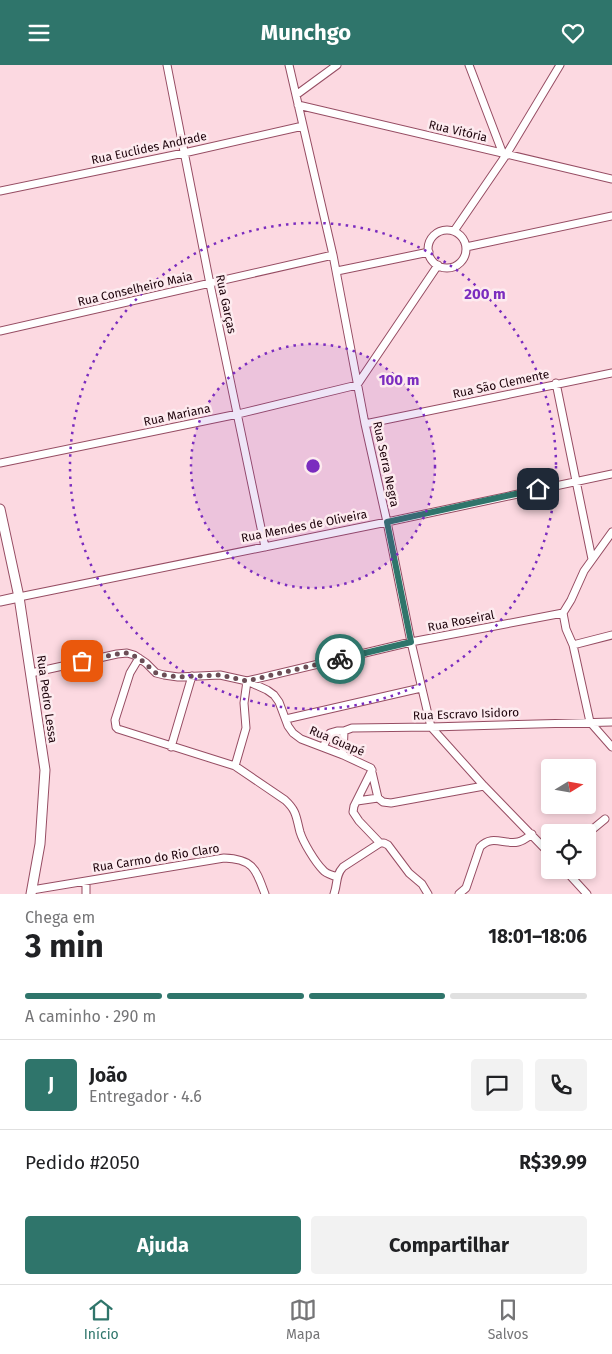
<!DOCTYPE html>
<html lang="pt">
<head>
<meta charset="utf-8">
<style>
	body { margin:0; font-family:"Fira Sans",sans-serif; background:#f2f2f2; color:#202124; height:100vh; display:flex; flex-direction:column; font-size:19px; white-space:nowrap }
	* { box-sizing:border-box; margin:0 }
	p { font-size:16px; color:#757577 }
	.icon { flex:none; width:28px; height:28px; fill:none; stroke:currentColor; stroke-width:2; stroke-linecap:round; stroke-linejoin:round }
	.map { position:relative; height:829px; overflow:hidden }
	.panel { display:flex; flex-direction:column; background:#fff; flex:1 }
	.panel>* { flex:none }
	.needle { width:32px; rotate:79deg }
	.fabs { position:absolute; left:541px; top:694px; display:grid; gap:10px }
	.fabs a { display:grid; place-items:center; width:55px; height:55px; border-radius:5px; background:#fff; box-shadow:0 2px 8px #0003; font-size:25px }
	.pin { position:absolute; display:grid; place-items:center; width:42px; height:42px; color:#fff; margin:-21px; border-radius:10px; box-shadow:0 2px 8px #0006 }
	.courier { position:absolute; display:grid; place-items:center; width:50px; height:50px; margin:-25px; border:4px solid #2f756b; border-radius:50%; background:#fff; color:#222; box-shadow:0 1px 6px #0007 }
	.head em { font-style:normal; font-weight:700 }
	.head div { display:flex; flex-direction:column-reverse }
	.head { display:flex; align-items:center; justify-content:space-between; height:85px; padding:0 25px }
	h1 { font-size:32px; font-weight:700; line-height:38px }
	.bar { display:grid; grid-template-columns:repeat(4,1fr); gap:8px 5px; align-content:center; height:60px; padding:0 25px }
	.bar i { height:6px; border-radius:4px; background:#e0e0e0 }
	.bar .active { background:#2f756b }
	.bar p { grid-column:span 4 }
	.line { display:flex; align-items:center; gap:12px; padding:0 25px; border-top:1px solid #e0e0e0 }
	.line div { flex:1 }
	.round { display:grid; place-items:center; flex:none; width:52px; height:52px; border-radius:5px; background:#f2f2f2 }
	.button { display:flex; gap:10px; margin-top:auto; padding:10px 25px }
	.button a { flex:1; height:58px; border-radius:5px; background:#2f756b; color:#fff; font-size:20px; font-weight:700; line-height:58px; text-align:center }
	.button a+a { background:#f2f2f2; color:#202124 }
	header { display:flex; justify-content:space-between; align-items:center; height:65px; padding:0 25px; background:#2f756b; color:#fff; font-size:22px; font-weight:700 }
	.dock { display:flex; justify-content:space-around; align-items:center; height:70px; border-top:1px solid #e0e0e0; background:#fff; font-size:14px; color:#757577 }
	.dock a { display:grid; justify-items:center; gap:2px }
	.dock .active { color:#2f756b }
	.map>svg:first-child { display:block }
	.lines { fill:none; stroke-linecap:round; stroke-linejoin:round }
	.minor-casing { stroke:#964d63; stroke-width:9 }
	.tertiary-casing { stroke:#964d63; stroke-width:11 }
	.minor { stroke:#fff; stroke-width:7 }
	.tertiary { stroke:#fff; stroke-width:9 }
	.done { stroke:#6b4e56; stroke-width:5; stroke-dasharray:0 9 }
	.route { stroke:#2f756b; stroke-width:6 }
	.ring { fill:none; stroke:#7b2cbf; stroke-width:2.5; stroke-dasharray:2.5 5 }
	.labels { text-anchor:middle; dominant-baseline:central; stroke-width:5; stroke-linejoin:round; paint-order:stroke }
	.street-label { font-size:12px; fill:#1d030b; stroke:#fdebef }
	.centre { fill:#7b2cbf; stroke:#fdebef; stroke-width:2.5 }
	.ring-label { font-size:15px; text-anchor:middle; font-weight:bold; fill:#7b2cbf; stroke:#fdebef; stroke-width:5; stroke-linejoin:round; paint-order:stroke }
</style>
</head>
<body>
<header><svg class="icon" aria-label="menu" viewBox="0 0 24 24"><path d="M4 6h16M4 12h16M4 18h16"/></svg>Munchgo<svg class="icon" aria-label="heart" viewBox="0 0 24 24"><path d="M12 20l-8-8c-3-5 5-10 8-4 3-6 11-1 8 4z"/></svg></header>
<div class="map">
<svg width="612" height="829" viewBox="0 0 612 829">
	<rect width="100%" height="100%" fill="#fcd9e1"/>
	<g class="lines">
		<defs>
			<path id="minor" d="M167 0 210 219 265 482
				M289 0 333 190 365 359 387 457 411 577 431 662 484 721 550 789
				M469 0 503 89
				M296 30 337 0
				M298 40 612 114
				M0 126 184 88 303 61
				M428 184a19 19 0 1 1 38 0a19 19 0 1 1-38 0Z
				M454 166 506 90 560 0
				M466 182 612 151
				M337 206 429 187
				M0 266 333 190
				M556 318 592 494
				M365 359 612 308
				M0 398 238 349 357 320 438 200
				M612 467 584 506 571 535 563 548 566 564 573 580 590 657 612 682
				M19 532 387 457 612 409
				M573 580 612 570
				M139 593 130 608 115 655 116 662 118 664 235 701 285 735C297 746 296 752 300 767 303 777 315 797 323 805 326 809 332 810 337 812
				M31 608 117 589 127 588 134 590 146 598 156 608 164 610 178 612 220 610 247 616 267 625 274 630 279 637 288 661 293 668 301 674 343 690 371 703 378 733
				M286 654 421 623
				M171 682 192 611
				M323 682 330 668 337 666H344
				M343 690 344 666 352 663 431 662 612 657
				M235 701 246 663 244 638 247 616 411 577 563 548
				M372 705 354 741 353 747 359 756 380 778H384L388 780 409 808 422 819 428 829
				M357 736 378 733 383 737 391 738 484 721
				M588 768 605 754
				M565 805 587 829
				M32 825 224 793C254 794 256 805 265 829
				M86 829V816
				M334 829C338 818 335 811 343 802L380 778
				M459 829 466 823 480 782C492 769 504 780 518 777 523 776 527 773 532 769"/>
			<path id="tertiary" d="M0 444 19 532 45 705 40 779 31 829
				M0 536 19 532"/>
		</defs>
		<use href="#minor" class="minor-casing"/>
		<use href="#tertiary" class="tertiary-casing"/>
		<use href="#minor" class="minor"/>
		<use href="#tertiary" class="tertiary"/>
	</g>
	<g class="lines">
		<path class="done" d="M82 596 117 589 127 588 139 593 156 608 164 610 178 612 220 610 247 616 340 594"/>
		<path class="route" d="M340 594 411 577 387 457 538 424"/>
	</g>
	<circle cx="313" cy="401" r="122" fill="#7b2cbf" fill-opacity=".12"/>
	<g class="ring">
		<circle cx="313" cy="401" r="122"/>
		<circle cx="313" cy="401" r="243"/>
	</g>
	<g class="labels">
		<g class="street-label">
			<text transform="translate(458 66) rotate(13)">Rua Vitória</text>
			<text transform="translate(149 83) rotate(-12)">Rua Euclides Andrade</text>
			<text transform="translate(135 224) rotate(-13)">Rua Conselheiro Maia</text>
			<text transform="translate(226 239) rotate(78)">Rua Garças</text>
			<text transform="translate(501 319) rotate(-12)">Rua São Clemente</text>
			<text transform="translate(177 350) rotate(-12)">Rua Mariana</text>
			<text transform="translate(386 399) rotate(78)">Rua Serra Negra</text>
			<text transform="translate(304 461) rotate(-11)">Rua Mendes de Oliveira</text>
			<text transform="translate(461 556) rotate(-11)">Rua Roseiral</text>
			<text transform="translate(47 634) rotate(82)">Rua Pedro Lessa</text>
			<text transform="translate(466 649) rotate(-2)">Rua Escravo Isidoro</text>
			<text transform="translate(337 676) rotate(23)">Rua Guapé</text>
			<text transform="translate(156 793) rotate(-9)">Rua Carmo do Rio Claro</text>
		</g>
	</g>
	<circle cx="313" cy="401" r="8" class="centre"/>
	<g class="ring-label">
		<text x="485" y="234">200 m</text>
		<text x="399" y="320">100 m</text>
	</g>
</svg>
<div class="fabs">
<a><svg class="needle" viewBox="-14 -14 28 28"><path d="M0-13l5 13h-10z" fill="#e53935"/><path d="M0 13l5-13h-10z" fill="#757577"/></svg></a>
<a><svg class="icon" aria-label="locate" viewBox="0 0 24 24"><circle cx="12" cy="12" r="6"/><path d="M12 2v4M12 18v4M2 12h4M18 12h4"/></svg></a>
</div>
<div class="pin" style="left:82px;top:596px;background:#ea580c"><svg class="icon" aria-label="bag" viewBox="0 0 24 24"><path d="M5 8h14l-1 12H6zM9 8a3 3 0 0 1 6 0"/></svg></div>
<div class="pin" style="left:538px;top:424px;background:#1f2937"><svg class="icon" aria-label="home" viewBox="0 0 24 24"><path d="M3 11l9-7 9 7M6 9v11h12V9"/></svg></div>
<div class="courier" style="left:340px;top:594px"><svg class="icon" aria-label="bike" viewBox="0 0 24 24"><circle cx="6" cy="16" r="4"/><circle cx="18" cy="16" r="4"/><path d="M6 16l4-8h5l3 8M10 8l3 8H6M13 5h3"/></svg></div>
</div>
<section class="panel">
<div class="head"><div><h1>3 min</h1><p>Chega em</p></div><em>18:01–18:06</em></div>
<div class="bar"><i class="active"></i><i class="active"></i><i class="active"></i><i></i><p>A caminho · 290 m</p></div>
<div class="line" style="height:90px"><b class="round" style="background:#2f756b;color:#fff">J</b><div><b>João</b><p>Entregador · 4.6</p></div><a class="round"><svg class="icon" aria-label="chat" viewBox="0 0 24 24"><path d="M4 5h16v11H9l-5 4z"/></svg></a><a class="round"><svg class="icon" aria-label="phone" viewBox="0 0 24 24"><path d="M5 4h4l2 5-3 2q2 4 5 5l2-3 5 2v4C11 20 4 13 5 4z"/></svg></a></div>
<div class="line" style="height:65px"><div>Pedido #2050</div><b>R$39.99</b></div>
<div class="button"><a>Ajuda</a><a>Compartilhar</a></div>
</section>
<nav class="dock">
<a class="active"><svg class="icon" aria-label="home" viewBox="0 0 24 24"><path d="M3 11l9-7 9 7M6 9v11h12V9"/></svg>Início</a>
<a><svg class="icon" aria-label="map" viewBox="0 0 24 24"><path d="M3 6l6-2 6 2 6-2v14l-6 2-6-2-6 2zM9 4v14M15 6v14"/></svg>Mapa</a>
<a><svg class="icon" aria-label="saved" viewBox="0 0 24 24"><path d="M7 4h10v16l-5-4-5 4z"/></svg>Salvos</a>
</nav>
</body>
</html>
